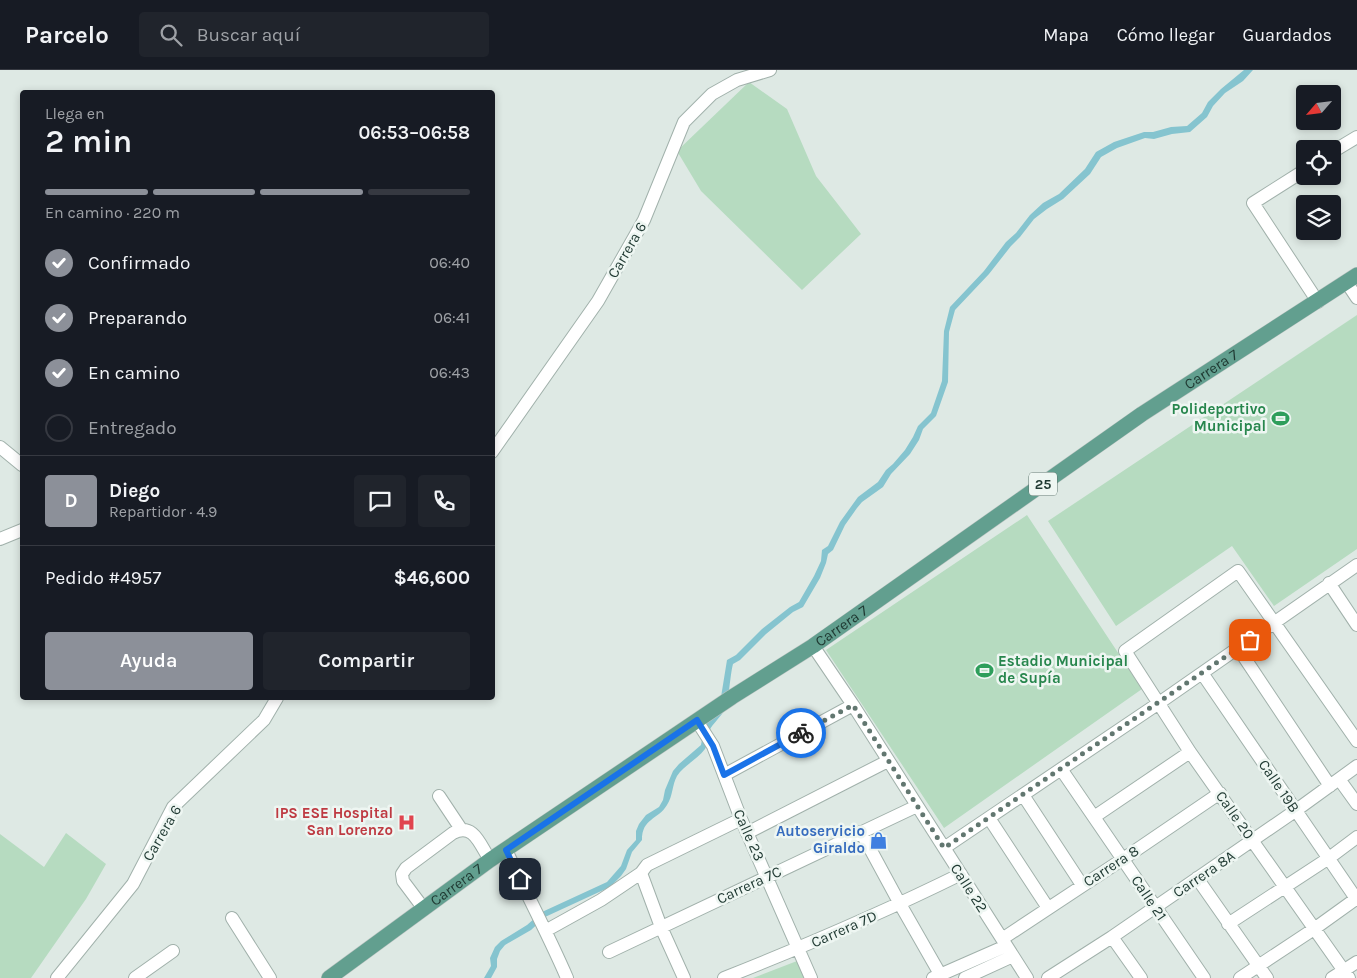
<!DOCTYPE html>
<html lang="es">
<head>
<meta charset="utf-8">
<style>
	body { margin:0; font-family:Karla,sans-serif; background:#20242c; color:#f1f3f6; height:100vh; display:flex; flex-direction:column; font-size:19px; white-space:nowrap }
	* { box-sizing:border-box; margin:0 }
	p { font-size:16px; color:#9ea1a6 }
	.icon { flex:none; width:28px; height:28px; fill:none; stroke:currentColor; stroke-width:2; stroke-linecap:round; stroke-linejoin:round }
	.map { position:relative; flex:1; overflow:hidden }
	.sheet { position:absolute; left:20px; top:20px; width:475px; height:610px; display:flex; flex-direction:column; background:#171b24; border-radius:5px; box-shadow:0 2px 8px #0003 }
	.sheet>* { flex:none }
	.needle { width:32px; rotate:242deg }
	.controls { position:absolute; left:1296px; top:15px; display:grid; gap:10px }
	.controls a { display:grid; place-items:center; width:45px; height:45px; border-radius:5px; background:#171b24; box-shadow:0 2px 8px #0003; font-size:25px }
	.pin { position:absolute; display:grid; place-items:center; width:42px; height:42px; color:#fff; margin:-21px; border-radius:10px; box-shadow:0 2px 8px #0006 }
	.courier { position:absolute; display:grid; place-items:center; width:50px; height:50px; margin:-25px; border:4px solid #1a73e8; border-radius:50%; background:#fff; color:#222; box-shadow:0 1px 6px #0007 }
	.headline em { font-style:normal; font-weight:600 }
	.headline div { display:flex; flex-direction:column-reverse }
	.headline { display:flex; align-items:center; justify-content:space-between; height:85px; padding:0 25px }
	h1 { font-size:32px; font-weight:600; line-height:38px }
	.bar { display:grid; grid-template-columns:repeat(4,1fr); gap:8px 5px; align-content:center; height:60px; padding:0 25px }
	.bar i { height:6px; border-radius:4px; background:#363941 }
	.bar .active { background:#8c9099 }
	.bar p { grid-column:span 4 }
	.line { display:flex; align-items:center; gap:12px; padding:0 25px; border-top:1px solid #363941 }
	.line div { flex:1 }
	.round { display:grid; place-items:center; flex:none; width:52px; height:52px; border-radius:5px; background:#20242c }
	ol { padding:0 25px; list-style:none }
	li { display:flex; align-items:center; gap:15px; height:55px }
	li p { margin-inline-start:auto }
	li .icon { padding:5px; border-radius:50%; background:#8c9099; color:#fff; stroke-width:4 }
	li:last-child { color:#9ea1a6 }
	li i { width:28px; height:28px; border:2px solid #363941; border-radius:50% }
	.button { display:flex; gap:10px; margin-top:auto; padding:10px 25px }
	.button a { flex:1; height:58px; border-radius:5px; background:#8c9099; color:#fff; font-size:20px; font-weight:600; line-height:58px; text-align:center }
	.button a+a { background:#20242c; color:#f1f3f6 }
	header { display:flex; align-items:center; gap:30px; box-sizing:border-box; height:70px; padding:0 25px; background:#171b24; border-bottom:1px solid #363941 }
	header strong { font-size:24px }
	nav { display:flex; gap:28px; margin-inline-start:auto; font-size:18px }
	.search { width:350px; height:45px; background:#20242c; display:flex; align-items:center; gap:12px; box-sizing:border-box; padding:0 18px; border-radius:5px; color:#9ea1a6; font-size:19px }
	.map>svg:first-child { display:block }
	.green { fill:#b6dbc0 }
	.water { fill:#85c4cf }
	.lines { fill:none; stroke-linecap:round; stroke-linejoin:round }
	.minor-casing { stroke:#a1b1ab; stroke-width:14 }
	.major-casing { stroke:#bcc4c2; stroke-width:16 }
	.minor { stroke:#fff; stroke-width:12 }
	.major { stroke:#629f8f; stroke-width:15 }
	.done { stroke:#627770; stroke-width:5; stroke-dasharray:0 9 }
	.route { stroke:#1a73e8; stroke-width:6 }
	.labels { text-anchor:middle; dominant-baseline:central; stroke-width:5; stroke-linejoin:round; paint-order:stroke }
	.shield { fill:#eef6f2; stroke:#5d726c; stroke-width:1 }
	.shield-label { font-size:14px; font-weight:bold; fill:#1f3932 }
	.street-label { font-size:15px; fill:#1f3932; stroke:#eef6f2 }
	.leisure-label { font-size:15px; font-weight:bold; fill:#27864d; stroke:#eef6f2; text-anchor:end }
	.health-label { font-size:15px; font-weight:bold; fill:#be3a42; stroke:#eef6f2; text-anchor:end }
	.shop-label { font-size:15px; font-weight:bold; fill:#366cbe; stroke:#eef6f2; text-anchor:end }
</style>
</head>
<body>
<header>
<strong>Parcelo</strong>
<div class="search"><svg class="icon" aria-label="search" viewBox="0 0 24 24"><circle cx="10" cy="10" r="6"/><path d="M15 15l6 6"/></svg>Buscar aquí</div>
<nav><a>Mapa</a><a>Cómo llegar</a><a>Guardados</a></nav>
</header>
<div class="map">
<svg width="1357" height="908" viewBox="0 0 1357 908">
	<rect width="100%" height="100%" fill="#dee9e4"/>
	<path class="green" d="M749 12 787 39 816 106 861 164 802 220 701 121 677 81Z
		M1357 245V479L1274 536 1232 476 1116 556 1048 451Z
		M1027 445 1142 619 944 758 826 580Z
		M66 763 106 794 86 829 31 908H0V764L44 797Z
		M797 891 804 908H753Z"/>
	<path class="water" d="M1244 0H1253L1243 11 1225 23 1213 36 1207 47 1190 62 1172 64 1154 69 1145 68 1117 78 1101 87 1090 104 1063 129 1047 139 1034 149 1020 167 1011 176 989 204 955 240 949 262 948 312 936 346 923 359 919 370 910 384 891 404 883 417 862 432 857 438 845 455 833 480 828 484 826 493 820 508 803 537 793 542 766 564 740 590 733 594C730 605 729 631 725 639 721 647 713 653 709 661 706 666 708 675 705 679 697 690 684 695 677 706 672 715 673 726 667 735 658 750 642 748 642 770L632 782 626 799 621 806 610 817 545 847 531 860 505 875 500 881 497 889V897L491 908H484L491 896 490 888 495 877 501 871 527 855 542 842 607 812 621 796 627 780 636 770V761L639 754 646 745 659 737 663 730 665 720 673 701 679 694 701 675 704 659 721 627 727 590 736 585 762 559 790 537 799 532 814 506 821 491 822 480 828 476 840 452 858 427 878 412 886 400 893 394 905 380 913 367 918 356 931 343 942 311 944 261 950 237 984 201 1006 172 1016 163 1030 145 1043 133 1059 124 1085 99 1096 82 1114 72 1144 62H1153L1171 57 1187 56 1202 43 1208 32 1221 19Z"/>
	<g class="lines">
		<defs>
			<path id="minor" d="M1332 82 1357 67
				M1305 100 1253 133 1318 232
				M1347 213 1357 228
				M0 377 22 395
				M492 382 598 231 644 150 684 52 712 24 737 10 770 0
				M0 469 22 460
				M1329 513 1357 555
				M813 576 853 635 1027 908
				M1238 578 1330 716
				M1202 603 1357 830
				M697 651 713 676 741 749 811 908
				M1061 699 1204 908
				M724 705 853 635
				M1339 709 1357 734
				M1023 725 1082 815
				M439 726 461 759
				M1094 747 1190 682
				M989 748 1048 838
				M861 762 900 834 940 904
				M747 763 888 691
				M944 778 1159 633 1357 495
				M506 780C526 823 548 864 567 908
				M1197 808 1267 908
				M424 839 403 811 402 804 406 798 453 763C474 752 480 775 490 790
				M232 848 270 908
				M1228 854 1329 788 1357 767
				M547 860 601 830 641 803
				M1112 867 1141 908
				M1002 869 1123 789 1220 723
				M609 882 917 736
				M57 908 133 814 173 737 264 650 277 628
				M135 908 173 881
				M684 908 661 857 641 803 647 795 741 749
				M724 908C805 876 884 842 961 804
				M933 908 1006 876
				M965 908 1013 886
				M1048 908 1112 867 1295 741 1357 696
				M1240 908 1314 859 1357 828
				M1332 908 1357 892
				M1349 908 1190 682 1125 581 1238 501 1357 671"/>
			<g id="major">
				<path id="s1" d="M329 908 490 790 732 627 813 576 1142 344 1357 205"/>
			</g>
		</defs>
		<use href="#minor" class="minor-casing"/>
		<use href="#major" class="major-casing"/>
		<use href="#minor" class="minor"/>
		<use href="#major" class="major"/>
	</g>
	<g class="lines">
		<path class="done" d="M801 663 853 635 944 778 1250 570"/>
		<path class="route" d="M520 809 506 780 697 650 713 676 724 705 801 663"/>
	</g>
	<defs>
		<symbol id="stadium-bare" viewBox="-9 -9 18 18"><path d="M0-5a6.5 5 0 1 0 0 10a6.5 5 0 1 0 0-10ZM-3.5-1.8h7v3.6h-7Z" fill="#2e9e5b" stroke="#eef6f2" stroke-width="2.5" paint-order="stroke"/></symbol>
		<symbol id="hospital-bare" viewBox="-9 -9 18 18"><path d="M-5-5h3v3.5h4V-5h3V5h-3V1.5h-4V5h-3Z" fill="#e0444e" stroke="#eef6f2" stroke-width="2.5" paint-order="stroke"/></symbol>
		<symbol id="shop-bare" viewBox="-9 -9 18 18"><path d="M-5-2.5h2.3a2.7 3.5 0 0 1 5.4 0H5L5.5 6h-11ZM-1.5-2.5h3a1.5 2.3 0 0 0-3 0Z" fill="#3f7fe0" stroke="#eef6f2" stroke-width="2.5" paint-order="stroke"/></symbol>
	</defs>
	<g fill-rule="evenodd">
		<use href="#stadium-bare" x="1268" y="336" width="25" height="25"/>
		<use href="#stadium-bare" x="972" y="588" width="25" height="25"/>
		<use href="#hospital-bare" x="394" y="740" width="25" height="25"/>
		<use href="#shop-bare" x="866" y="758" width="25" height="25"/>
	</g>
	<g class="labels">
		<rect class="shield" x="1029" y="402.5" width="28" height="23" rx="4"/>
		<g class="shield-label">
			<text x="1043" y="414">25</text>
		</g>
		<g class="street-label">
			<text transform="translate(627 180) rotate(-60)">Carrera 6</text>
			<text stroke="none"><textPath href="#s1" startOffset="1072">Carrera 7</textPath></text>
			<text stroke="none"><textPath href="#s1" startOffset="622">Carrera 7</textPath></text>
			<text transform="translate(1279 716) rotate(56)">Calle 19B</text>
			<text transform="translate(1235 745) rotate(55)">Calle 20</text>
			<text transform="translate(162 763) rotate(-60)">Carrera 6</text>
			<text transform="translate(749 765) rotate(66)">Calle 23</text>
			<text transform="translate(1111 796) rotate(-33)">Carrera 8</text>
			<text transform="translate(1204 804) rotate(-34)">Carrera 8A</text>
			<text stroke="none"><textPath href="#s1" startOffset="158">Carrera 7</textPath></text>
			<text transform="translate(749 815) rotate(-25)">Carrera 7C</text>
			<text transform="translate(969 818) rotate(57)">Calle 22</text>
			<text transform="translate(1149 828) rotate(56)">Calle 21</text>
			<text transform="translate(844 859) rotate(-24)">Carrera 7D</text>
		</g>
		<g class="leisure-label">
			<text x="1266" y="339">Polideportivo<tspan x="1266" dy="17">Municipal</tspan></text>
			<text x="998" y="591" text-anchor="start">Estadio Municipal<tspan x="998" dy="17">de Supía</tspan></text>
		</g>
		<g class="health-label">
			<text x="393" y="743">IPS ESE Hospital<tspan x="393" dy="17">San Lorenzo</tspan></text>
		</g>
		<g class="shop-label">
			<text x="865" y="761">Autoservicio<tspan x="865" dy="17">Giraldo</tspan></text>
		</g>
	</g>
</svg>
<div class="controls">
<a><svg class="needle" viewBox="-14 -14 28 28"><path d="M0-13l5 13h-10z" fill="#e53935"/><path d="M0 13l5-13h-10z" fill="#9ea1a6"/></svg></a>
<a><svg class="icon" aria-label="locate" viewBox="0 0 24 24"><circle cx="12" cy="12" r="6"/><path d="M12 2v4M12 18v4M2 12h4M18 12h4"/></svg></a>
<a><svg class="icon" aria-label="layers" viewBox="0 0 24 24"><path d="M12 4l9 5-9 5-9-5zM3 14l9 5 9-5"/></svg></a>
</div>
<div class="pin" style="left:1250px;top:570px;background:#ea580c"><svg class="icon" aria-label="bag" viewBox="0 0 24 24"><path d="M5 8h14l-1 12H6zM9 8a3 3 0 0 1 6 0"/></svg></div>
<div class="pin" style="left:520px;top:809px;background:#1f2937"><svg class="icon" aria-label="home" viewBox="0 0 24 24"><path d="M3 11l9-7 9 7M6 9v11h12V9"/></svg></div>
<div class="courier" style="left:801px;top:663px"><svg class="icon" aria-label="bike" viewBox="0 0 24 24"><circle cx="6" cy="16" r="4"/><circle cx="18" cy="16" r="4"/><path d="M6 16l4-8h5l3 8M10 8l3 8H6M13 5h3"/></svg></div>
<section class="sheet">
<div class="headline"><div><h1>2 min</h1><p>Llega en</p></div><em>06:53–06:58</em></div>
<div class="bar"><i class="active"></i><i class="active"></i><i class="active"></i><i></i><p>En camino · 220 m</p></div>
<ol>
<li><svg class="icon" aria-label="check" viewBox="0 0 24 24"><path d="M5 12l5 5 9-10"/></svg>Confirmado<p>06:40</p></li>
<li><svg class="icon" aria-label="check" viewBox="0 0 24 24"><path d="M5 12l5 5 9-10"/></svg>Preparando<p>06:41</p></li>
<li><svg class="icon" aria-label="check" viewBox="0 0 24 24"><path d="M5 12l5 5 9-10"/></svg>En camino<p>06:43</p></li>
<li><i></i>Entregado</li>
</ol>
<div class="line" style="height:90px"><b class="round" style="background:#8c9099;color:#fff">D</b><div><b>Diego</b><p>Repartidor · 4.9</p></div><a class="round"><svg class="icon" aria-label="chat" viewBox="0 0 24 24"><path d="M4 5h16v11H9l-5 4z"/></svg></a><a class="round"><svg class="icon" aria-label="phone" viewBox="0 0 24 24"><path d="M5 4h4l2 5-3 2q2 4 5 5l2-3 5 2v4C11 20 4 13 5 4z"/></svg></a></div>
<div class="line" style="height:65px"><div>Pedido #4957</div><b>$46,600</b></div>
<div class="button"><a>Ayuda</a><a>Compartir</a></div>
</section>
</div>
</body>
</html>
